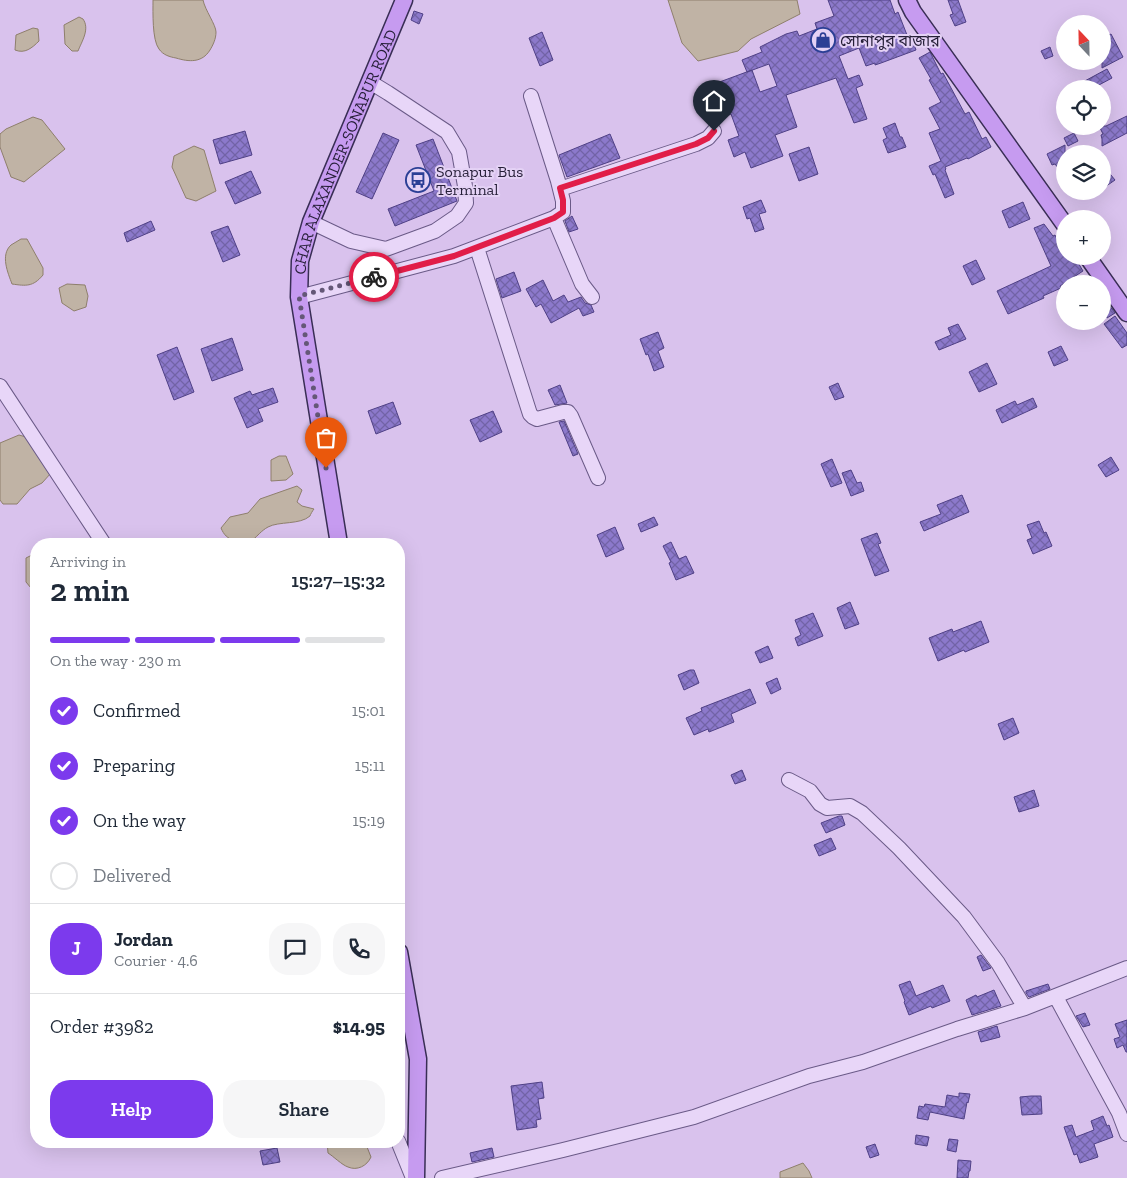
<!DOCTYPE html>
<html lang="en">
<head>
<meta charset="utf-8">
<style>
	body { margin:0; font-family:"Zilla Slab","Noto Sans Bengali",serif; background:#f6f6f7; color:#1f2937; height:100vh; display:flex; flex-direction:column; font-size:19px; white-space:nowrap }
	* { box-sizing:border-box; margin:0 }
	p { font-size:16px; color:#747a83 }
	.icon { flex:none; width:28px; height:28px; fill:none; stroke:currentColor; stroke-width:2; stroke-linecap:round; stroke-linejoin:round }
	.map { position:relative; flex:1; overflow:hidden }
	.details { position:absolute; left:30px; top:538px; width:375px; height:610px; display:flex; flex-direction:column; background:#fff; border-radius:20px; box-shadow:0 5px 20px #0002 }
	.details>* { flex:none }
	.needle { width:32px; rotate:338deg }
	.controls { position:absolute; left:1056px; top:15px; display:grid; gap:10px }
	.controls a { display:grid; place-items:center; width:55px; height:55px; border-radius:50%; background:#fff; box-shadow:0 5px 20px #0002; font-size:25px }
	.pin { position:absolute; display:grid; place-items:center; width:42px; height:42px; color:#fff; margin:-51px -21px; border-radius:50% 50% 50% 0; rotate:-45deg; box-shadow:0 0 5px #0007 }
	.pin .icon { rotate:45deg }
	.courier { position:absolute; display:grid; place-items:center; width:50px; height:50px; margin:-25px; border:4px solid #e11d48; border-radius:50%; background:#fff; color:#222; box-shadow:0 1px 6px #0007 }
	.headline em { font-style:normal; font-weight:600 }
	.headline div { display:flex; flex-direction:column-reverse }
	.headline { display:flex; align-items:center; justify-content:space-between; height:85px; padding:0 20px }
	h1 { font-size:32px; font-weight:600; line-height:38px }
	.bar { display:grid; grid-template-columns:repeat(4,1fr); gap:8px 5px; align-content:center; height:60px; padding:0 20px }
	.bar i { height:6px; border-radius:4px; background:#e0e1e3 }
	.bar .selected { background:#7c3aed }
	.bar p { grid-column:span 4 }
	.line { display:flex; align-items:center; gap:12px; padding:0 20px; border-top:1px solid #e0e1e3 }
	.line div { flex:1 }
	.round { display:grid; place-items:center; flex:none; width:52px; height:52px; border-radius:20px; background:#f6f6f7 }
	ol { padding:0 20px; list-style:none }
	li { display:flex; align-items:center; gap:15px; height:55px }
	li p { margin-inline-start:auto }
	li .icon { padding:5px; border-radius:50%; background:#7c3aed; color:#fff; stroke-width:4 }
	li:last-child { color:#747a83 }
	li i { width:28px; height:28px; border:2px solid #e0e1e3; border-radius:50% }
	.button { display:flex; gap:10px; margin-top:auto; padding:10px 20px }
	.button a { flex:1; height:58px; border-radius:20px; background:#7c3aed; color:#fff; font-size:20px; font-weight:600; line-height:58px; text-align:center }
	.button a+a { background:#f6f6f7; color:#1f2937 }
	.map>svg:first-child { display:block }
	.water { fill:#c0b3a5; stroke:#8e7f6c }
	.building { fill:url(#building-cross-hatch); stroke:#4f4086 }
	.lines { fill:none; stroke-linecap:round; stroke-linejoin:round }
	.minor-casing { stroke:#6a5a87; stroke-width:16 }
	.major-casing { stroke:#392e55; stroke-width:19 }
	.minor { stroke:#e8d6f8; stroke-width:14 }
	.major { stroke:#c69bf0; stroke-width:16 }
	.done { stroke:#645777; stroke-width:5; stroke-dasharray:0 9 }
	.route { stroke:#e11d48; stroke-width:6 }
	.labels { text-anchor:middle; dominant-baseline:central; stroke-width:4; stroke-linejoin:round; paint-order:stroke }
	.poi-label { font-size:16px; fill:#251e37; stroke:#e4d2f5; text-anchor:start }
	.street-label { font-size:16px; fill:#251e37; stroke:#e4d2f5 }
</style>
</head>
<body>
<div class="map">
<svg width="1127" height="1178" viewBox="0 0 1127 1178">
	<defs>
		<pattern id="building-cross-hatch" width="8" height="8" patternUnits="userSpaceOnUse" patternTransform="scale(1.25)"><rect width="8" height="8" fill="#8c79cb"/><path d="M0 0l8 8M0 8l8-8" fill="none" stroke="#7263a6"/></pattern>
	</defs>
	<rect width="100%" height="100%" fill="#d9c2ed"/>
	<path class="water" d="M153 0H203C205 10 216 25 216 32 216 39 213 45 210 50 202 63 189 62 176 58 170 57 163 55 159 49 152 40 153 12 153 0Z
		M668 0H797L800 14 751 39 738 51 698 61 682 43Z
		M79 17 83 19C90 29 82 41 78 51H72L65 44 64 25Z
		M33 28 38 29 39 41C32 48 25 54 15 50L16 35Z
		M33 117 42 120 65 149 24 182 11 177 0 147V134L6 129Z
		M194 146 204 150 216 191 196 201 186 198 172 167 174 156Z
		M21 239H27L43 268V275C33 287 26 286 12 284 8 273 0 255 11 245 14 243 18 241 21 239Z
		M67 284 85 285 88 296 86 307 74 311 62 303 59 288Z
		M19 435 26 437 51 473 42 483 30 489 17 504H3L0 500V443Z
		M279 456H286L293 474 286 480 271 481V460Z
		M297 486 302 490 297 502 302 506 314 509C313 510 310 515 310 516 300 525 279 521 268 527 255 534 252 549 235 541 227 538 224 535 221 528L230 517 248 513 260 499Z
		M36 553V594L26 582V558Z
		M327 1141H367V1147L371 1157C367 1166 357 1171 348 1167 342 1165 333 1156 328 1153Z
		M803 1163 809 1171 812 1178H780V1172Z"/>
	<path class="building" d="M828 0H890L895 14 898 12 907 35 910 34 916 50 881 63 875 65V63L866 66 859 48 839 56 848 79 859 75 863 85 856 88 867 119 854 123 836 78 786 95 797 127 775 135 783 156 751 168 745 152 734 157 728 140 739 136 731 114 729 115 728 111 717 115 706 87 752 70 760 92 777 86 769 64 747 72 742 60 762 52 760 47 786 34 797 31 799 36 817 29 815 23 834 16Z
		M948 0H958L966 22 955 26 950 15 953 14Z
		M414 11 423 14 419 24 411 20Z
		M542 32 553 60 540 66 529 38Z
		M1111 34 1123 57 1102 68V38Z
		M1050 47 1053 56 1045 59 1041 51Z
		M930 52 941 74 943 73 965 114 969 112 982 139 986 137 991 147 968 159 967 158 945 167 946 169 945 170 954 194 945 198 935 174 933 175 929 166 941 161 929 133 940 129 929 108 941 102 929 80 931 79 919 58Z
		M1107 69 1112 78 1097 86 1098 89H1070Z
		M1127 116V133L1102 146V139L1101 135 1103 134 1099 126H1106Z
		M895 123 900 137H902L906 147 888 153 883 140 887 138 883 128Z
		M245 131 252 155 220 164 213 140Z
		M383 133 399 140 372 199 356 192Z
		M1074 133 1078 141 1068 146 1064 138Z
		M610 134 620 158 567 177 559 155Z
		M433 139 457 201 395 226 388 209 434 191 416 145Z
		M1065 145V177L1055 164 1052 165 1047 154Z
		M809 147 818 174 799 181 789 154Z
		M1102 164 1115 180 1102 189Z
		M251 171 261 193 235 204 225 182Z
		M761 200 766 212 759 214 764 229 755 232 750 218 747 219 743 207Z
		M1023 202 1030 219 1009 228 1002 211Z
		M572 216 578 229 569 232 565 221Z
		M151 221 155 230 127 242 124 233Z
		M1044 224 1053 236 1055 235 1065 256H1074L1083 271 1060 286 1061 288 1043 296 1044 298 1008 314 997 291 1051 266 1034 228Z
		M228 226 240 255 223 262 211 232Z
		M976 260 985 279 972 285 963 266Z
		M514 272 521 291 502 298 496 279Z
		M543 280 553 301 564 295 568 302 581 297 585 303 591 305 594 312 583 316 579 308 551 323 541 304 536 307 526 289Z
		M1102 296 1115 313 1107 318 1102 310Z
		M1115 316 1127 333V345L1122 348 1104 324Z
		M958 324 966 339 939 350 935 342 951 335 948 328Z
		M658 332 664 348 658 351 664 367 654 371 648 354 646 355 640 339Z
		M232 338 243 370 212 381 201 349Z
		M1061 346 1068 360 1054 366 1048 352Z
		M177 347 194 392 174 400 157 355Z
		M987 363 997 384 979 392 969 372Z
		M838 383 844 397 835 400 829 387Z
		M560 385 567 403 555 405 548 390Z
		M273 388 278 402 258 409 263 421 247 428 234 398 250 391 252 395Z
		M1033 398 1037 407 1002 423 996 410 1015 401 1017 405Z
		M393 402 401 424 376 434 368 411Z
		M493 411 502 432 480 442 470 420Z
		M564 421 578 454 573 456 559 422Z
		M1111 457 1119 470 1106 477 1098 465Z
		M832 459 842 483 831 487 821 464Z
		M851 470 857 483 861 482 864 491 851 496 842 473Z
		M962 495 969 512 924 531 920 522 941 514 937 505Z
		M654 517 658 525 641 532 638 524Z
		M1039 521 1044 533 1046 532 1052 546 1033 554 1027 540 1032 538 1027 525Z
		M615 527 624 549 606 557 597 535Z
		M877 533 881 543 878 544 889 571 875 576 861 539Z
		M671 542 679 559 686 556 694 573 676 580 669 563 671 562 663 546Z
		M850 602 859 624 845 629 837 608Z
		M813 613 823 636 798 646 795 638 801 635 795 620Z
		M981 621 989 642 965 652 964 650 938 661 929 638 952 629 953 632Z
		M768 646 773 658 760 663 755 652Z
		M690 670H694L699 683 684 690 678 675Z
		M777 678 781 689 771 694 766 683Z
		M750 689 756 703 731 714 734 722 709 732 708 729 694 735 686 718 702 711 701 708Z
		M1013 718 1019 733 1004 740 998 724Z
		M742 770 746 780 735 784 731 775Z
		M1034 790 1039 806 1019 812 1014 797Z
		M839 816H842L845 825 826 833 821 823Z
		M831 838 836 849 819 856 814 845Z
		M981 955 991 968 983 971 977 957Z
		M910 981 916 996 943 985 950 1001 932 1008 931 1006 909 1015 904 1002 905 1001 899 985Z
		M1048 984 1050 989 1029 997 1026 993V991Z
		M994 990 1001 1006 972 1015 966 1000 976 995 977 997Z
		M1085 1013 1090 1025 1083 1027 1076 1016Z
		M1127 1020V1052H1126L1123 1045 1117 1048 1114 1039 1120 1037 1115 1024Z
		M997 1026 1000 1037 981 1042 978 1032Z
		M542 1082 544 1098 538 1099 541 1119 536 1120 537 1127 517 1130 511 1086Z
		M959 1093 970 1094 968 1103 967 1102 964 1119 930 1112 928 1120 917 1118 919 1106 924 1107 925 1104 945 1107 947 1095 959 1097Z
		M1031 1096H1041L1042 1114 1022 1115 1020 1097Z
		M1103 1116 1107 1126 1109 1125 1113 1137 1094 1144 1098 1157 1080 1163 1077 1154 1074 1155 1064 1127 1072 1125 1076 1137 1094 1130 1091 1121Z
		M916 1135 929 1137 927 1146 915 1144Z
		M949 1139 958 1140 956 1152 947 1150Z
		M875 1144 879 1155 870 1158 866 1147Z
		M277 1148 280 1162 263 1165 260 1151Z
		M492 1148 494 1157 472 1162 470 1153Z
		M958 1160 971 1161 970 1171H969L968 1178H957Z"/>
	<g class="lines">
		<defs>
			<path id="minor" d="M560 189 696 144 708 138 714 131
				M554 218 582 284 592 297
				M311 222 351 241 386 249 435 231 457 216 466 203 465 186 459 152 447 132 388 93 370 82
				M477 248 530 414 533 417 537 419 563 412H568L571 416 598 478
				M299 297 454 256 554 218 563 212V201L558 181 531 96
				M0 386 104 544
				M789 780 810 791 820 804 827 808 850 806 862 813 899 848 964 917 998 963 1025 1008
				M1056 997 1119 1113 1127 1134
				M398 1141 413 1178
				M442 1178 563 1150 694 1117 809 1076 863 1062 957 1029 1025 1008 1127 968"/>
			<g id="major">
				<path d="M907 0 913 12 1065 225"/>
				<path d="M1087 256 1127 313"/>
				<path id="s1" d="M339 544 299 297 300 261 311 222 404 0"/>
				<path d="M399 952 418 1059 416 1178"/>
			</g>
		</defs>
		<use href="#minor" class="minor-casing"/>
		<use href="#major" class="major-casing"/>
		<use href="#minor" class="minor"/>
		<use href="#major" class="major"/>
	</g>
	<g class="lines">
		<path class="done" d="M326 468 299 296 374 277"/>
		<path class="route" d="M374 277 454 256 554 218 563 212V200L560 188 696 144 708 138 714 131"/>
	</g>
	<defs>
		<symbol id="shop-ring" viewBox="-11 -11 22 22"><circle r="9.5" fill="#e4d2f5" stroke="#2b3f95" stroke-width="1.5"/><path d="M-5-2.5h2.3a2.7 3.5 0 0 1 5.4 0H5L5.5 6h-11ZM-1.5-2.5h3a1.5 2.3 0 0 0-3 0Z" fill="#2b3f95"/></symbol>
		<symbol id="bus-ring" viewBox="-11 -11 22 22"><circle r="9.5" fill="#e4d2f5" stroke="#2b3f95" stroke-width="1.5"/><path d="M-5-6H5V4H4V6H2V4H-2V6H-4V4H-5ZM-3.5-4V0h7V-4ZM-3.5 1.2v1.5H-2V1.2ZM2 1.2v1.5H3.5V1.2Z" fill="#2b3f95"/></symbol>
	</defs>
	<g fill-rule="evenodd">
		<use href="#shop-ring" x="809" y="26" width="28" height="28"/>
		<use href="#bus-ring" x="404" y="166" width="28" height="28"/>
	</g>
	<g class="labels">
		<g class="poi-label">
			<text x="840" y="40">সোনাপুর বাজার</text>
			<text x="436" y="171">Sonapur Bus<tspan x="436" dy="18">Terminal</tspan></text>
		</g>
		<g class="street-label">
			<text stroke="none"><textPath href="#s1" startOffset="404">CHAR ALAXANDER-SONAPUR ROAD</textPath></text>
		</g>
	</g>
</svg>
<div class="controls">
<a><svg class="needle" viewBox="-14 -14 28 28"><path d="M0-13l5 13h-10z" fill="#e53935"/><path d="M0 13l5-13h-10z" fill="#747a83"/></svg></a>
<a><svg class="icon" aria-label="locate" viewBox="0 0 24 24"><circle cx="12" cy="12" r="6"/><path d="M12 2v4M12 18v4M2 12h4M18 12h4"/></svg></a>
<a><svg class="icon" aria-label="layers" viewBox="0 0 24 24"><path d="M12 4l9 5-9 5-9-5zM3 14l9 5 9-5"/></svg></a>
<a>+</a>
<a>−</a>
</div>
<div class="pin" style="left:326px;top:468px;background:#ea580c"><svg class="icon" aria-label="bag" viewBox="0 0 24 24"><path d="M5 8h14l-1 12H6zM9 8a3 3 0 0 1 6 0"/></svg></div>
<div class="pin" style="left:714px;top:131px;background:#1f2937"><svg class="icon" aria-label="home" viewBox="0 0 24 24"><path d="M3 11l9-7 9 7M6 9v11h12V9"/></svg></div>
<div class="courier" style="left:374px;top:277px"><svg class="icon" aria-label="bike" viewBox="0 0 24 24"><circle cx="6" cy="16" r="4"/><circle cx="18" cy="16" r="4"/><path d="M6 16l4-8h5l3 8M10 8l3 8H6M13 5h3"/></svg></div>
<section class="details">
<div class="headline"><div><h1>2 min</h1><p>Arriving in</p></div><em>15:27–15:32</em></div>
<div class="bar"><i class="selected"></i><i class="selected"></i><i class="selected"></i><i></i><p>On the way · 230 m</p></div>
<ol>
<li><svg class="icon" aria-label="check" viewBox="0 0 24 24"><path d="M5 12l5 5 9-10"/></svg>Confirmed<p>15:01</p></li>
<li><svg class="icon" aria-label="check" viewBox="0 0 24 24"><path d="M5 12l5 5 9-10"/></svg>Preparing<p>15:11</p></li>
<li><svg class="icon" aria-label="check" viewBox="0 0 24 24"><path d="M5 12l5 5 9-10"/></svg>On the way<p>15:19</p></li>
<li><i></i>Delivered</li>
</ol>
<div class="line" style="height:90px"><b class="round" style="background:#7c3aed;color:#fff">J</b><div><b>Jordan</b><p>Courier · 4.6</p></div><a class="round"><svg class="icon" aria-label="chat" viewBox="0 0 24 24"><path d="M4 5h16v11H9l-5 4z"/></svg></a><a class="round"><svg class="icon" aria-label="phone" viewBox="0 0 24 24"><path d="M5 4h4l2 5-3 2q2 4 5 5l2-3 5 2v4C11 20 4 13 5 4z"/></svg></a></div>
<div class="line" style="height:65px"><div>Order #3982</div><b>$14.95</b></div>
<div class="button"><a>Help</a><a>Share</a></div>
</section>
</div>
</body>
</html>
